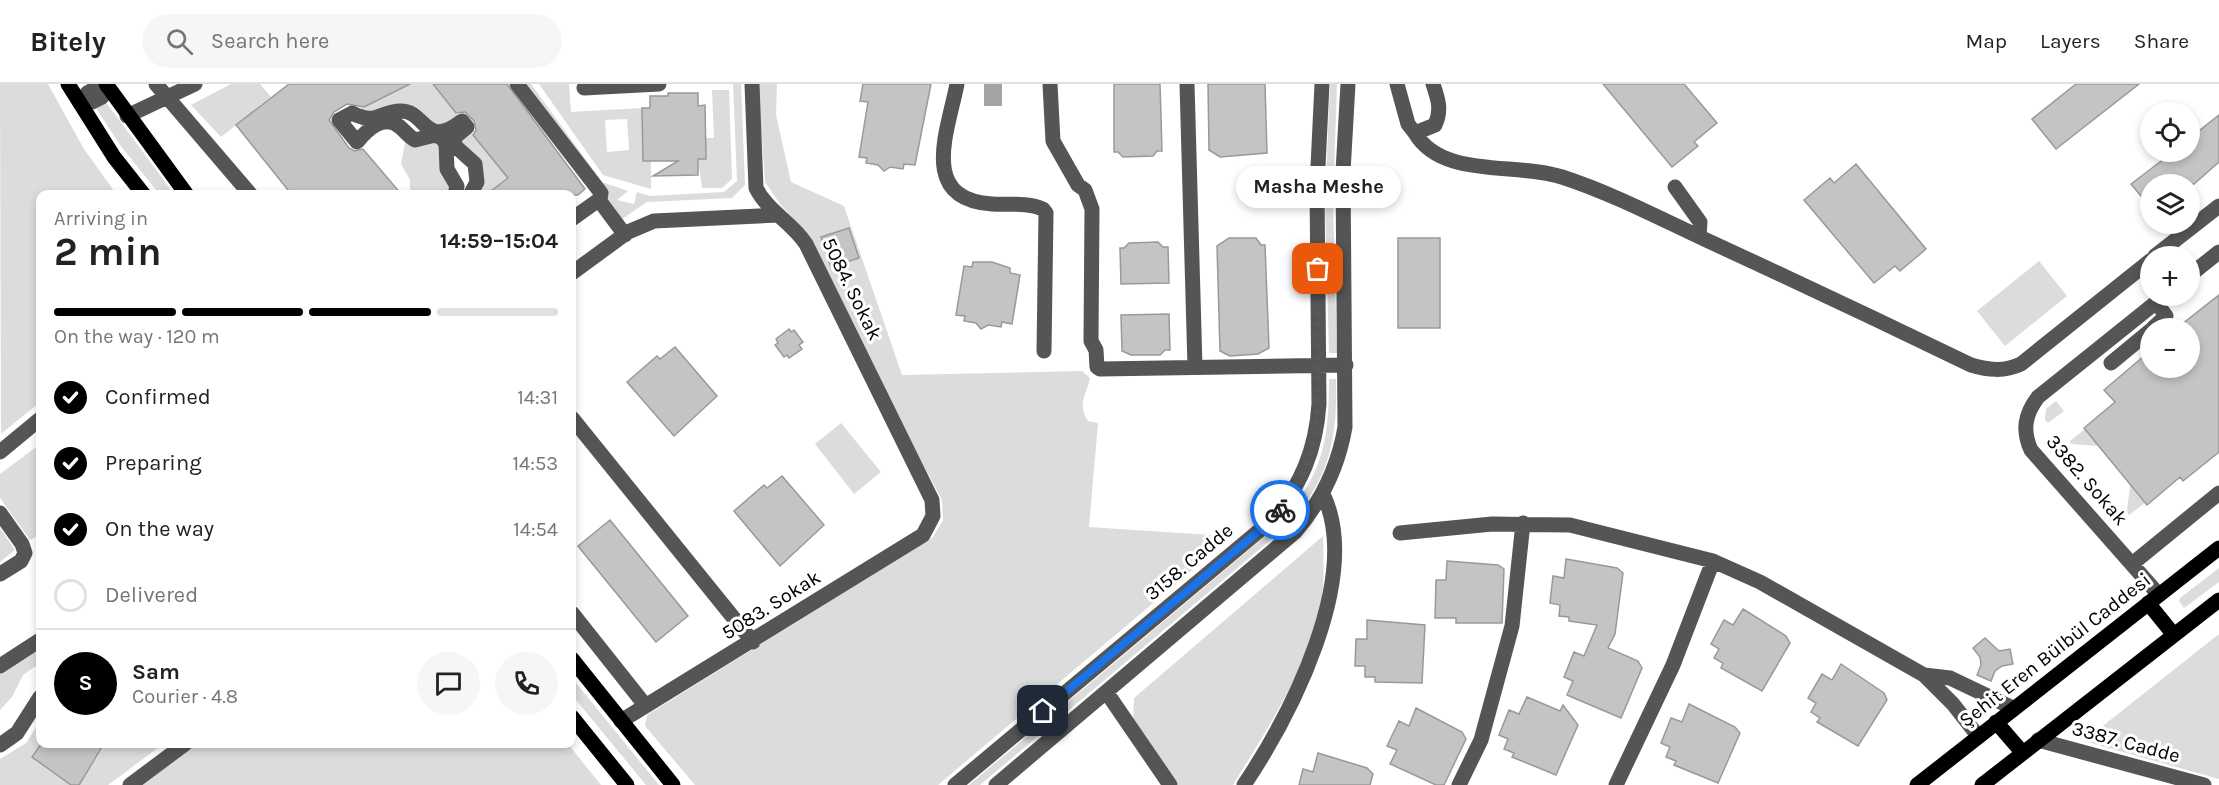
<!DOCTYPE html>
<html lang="en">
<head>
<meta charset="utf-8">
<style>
	body { margin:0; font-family:Karla,sans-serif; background:#f6f6f6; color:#222; height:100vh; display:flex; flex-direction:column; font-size:22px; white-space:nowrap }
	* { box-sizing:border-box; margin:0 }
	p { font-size:20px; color:#767676 }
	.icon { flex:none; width:33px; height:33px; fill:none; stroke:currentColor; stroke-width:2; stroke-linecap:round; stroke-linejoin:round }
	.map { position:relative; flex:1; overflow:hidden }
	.sheet { position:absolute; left:36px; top:106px; width:540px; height:558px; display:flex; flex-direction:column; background:#fff; border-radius:12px; box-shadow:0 3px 9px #0003 }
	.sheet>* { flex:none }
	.fabs { position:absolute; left:2140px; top:18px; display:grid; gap:12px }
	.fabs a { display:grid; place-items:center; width:60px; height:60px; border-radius:50%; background:#fff; box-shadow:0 3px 9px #0003; font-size:30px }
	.pin { position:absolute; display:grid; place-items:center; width:51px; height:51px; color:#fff; margin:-26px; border-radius:12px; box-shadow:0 3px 9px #0006 }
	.courier { position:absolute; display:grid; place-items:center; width:60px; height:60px; margin:-30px; border:4px solid #1a73e8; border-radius:50%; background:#fff; color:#222; box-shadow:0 2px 8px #0007 }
	.bubble { position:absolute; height:42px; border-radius:21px; background:#fff; box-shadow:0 3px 9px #0003; font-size:20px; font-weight:700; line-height:42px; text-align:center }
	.summary em { font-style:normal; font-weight:700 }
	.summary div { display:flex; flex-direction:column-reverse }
	.summary { display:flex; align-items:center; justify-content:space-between; height:102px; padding:0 18px }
	h1 { font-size:39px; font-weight:700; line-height:45px }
	.bar { display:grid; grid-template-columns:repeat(4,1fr); gap:9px 6px; align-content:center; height:72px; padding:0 18px }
	.bar i { height:8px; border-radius:4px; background:#e0e0e0 }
	.bar .current { background:#000 }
	.bar p { grid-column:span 4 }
	.line { display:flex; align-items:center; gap:15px; padding:0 18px; border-top:2px solid #e0e0e0 }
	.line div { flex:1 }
	.round { display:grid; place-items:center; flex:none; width:63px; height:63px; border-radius:32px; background:#f6f6f6 }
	ol { padding:0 18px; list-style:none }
	li { display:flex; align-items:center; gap:18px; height:66px }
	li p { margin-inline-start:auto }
	li .icon { padding:6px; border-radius:50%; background:#000; color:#fff; stroke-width:4 }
	li:last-child { color:#767676 }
	li i { width:33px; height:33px; border:3px solid #e0e0e0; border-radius:50% }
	header { display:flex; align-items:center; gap:36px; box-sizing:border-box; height:84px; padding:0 30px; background:#fff; border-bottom:2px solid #e0e0e0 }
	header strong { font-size:28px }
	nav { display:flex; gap:33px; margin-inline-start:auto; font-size:21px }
	.search { width:420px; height:54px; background:#f6f6f6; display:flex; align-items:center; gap:15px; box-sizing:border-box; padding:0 21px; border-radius:33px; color:#767676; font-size:22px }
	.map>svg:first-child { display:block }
	.green { fill:#dcdcdc; fill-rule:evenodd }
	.water { fill:#a3a3a3 }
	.building { fill:#c4c4c4; stroke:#999; stroke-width:1.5 }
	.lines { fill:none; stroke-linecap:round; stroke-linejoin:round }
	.minor { stroke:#555; stroke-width:15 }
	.major { stroke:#000; stroke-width:15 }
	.done { stroke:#595959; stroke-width:6; stroke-dasharray:0 10.8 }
	.route { stroke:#1a73e8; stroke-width:8 }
	.labels { text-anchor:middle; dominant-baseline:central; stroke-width:6; stroke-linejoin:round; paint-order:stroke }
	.street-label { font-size:20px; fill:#000; stroke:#fff }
</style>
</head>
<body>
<header>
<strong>Bitely</strong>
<div class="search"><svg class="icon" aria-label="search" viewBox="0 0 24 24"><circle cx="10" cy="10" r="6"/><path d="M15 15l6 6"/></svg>Search here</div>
<nav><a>Map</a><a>Layers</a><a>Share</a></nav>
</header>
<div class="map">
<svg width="2219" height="701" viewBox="0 0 2219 701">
	<rect width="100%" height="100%" fill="#fff"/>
	<path class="green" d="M0 0H48L84 65 117 111H40V318L1 350Z
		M231 0H260L271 13 221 53 191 21Z
		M410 0H433L462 37 446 47 411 30 352 29Z
		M527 0H531L602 98 628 107 617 116 634 120 637 108 650 112 724 108 737 97 733 0H741L745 101 732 114 647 118 622 135Z
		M539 0H569L571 28 642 24 651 77V105L603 91ZM627 35 629 66 607 68 605 36Z
		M758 0H777L776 31 791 98 844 122 902 291 1082 287 1090 294C1086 312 1077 320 1088 337L1098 339 1089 443 1211 451 1210 471 938 701H695L645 642 647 631 933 453 943 436 942 416 886 311 810 153 780 120 765 98ZM849 144 859 174 831 183 821 153Z
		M1330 0H1337L1333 118 1337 269H1329L1325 120Z
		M712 6H729L732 95 722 104H702L698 75 706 74V54H714Z
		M102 13 175 111H160L120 61 92 18Z
		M467 43 508 94 486 111H470L468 72 458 50Z
		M435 51 455 111H410V96L401 80 406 53Z
		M2039 177 2067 212 2005 262 1977 227Z
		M1329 295H1336C1338 363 1326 406 1274 453L980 701H969L1269 449C1320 399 1329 365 1329 295Z
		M2056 317 2064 327 2048 339 2045 336 2046 325Z
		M841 339 881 388 854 410 815 360Z
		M2085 345 2098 362 2071 360 2070 357Z
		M40 360V451L30 456 0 414V390Z
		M2130 401 2145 419 2129 431 2127 428Z
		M0 444 15 466 0 478Z
		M1323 452C1324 482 1325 514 1316 543 1297 600 1264 650 1233 701H1178L1133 639 1134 614Z
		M2219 484V498L2184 524 2179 517 2180 514Z
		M2219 550V695L2084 657 2090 652Z
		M40 563V579L23 591 12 613 0 626V589Z
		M572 594 659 701H646L572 611Z
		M36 643 40 646 41 660 32 673 71 701H0V675L26 659Z
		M106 660H163L108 701H79Z
		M197 660H568L601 701H143Z"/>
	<path class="water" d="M984 0H1002V22H984Z"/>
	<path class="building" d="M289 0H410L364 23 347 20 334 28 329 36 349 64 355 67 363 65 402 111H292L236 41Z
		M433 0H507L585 105 578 111H486L508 94 473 51 476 46 474 37 465 28 456 29Z
		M863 0H931L915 81 904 80 903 85 890 83 884 87 878 81 866 79 867 74 859 73 868 18 860 17Z
		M1114 0H1160L1162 67H1157L1153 72 1123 73 1118 68H1114Z
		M1208 0H1265L1267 69 1220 73 1209 66Z
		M1603 0H1684L1717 39 1694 58 1698 62 1672 83Z
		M2076 0H2139L2056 65 2032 35Z
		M668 9H698V22L705 21 706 75H698V91L653 92 678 77H643L642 24H650V12H668Z
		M2219 31V78L2194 100H2151V124L2131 100 2173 68H2190V54Z
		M1856 80 1926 165 1900 187 1895 182 1874 199 1804 116 1830 94 1834 99Z
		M849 144 859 174 831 183 821 153Z
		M1229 154H1256L1261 161H1265L1269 264 1258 270 1230 272 1220 267 1217 162Z
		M1398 154H1440V244H1398Z
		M1158 158 1163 163H1168L1169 199 1121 200 1120 164H1124L1129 159Z
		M973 178H992L1010 184V189L1020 191 1012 240 1002 238 1001 243 988 241 981 245 976 239 964 237 965 232 956 231 964 182 972 183Z
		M2219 211V368L2183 397 2180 393 2147 421 2084 344 2115 318 2104 306 2151 266V284H2190V244H2177Z
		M1169 230 1170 266H1165L1160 271H1131L1122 267 1121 231Z
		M789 245 791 248 794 246 803 258 799 261 802 265 789 274 787 271 784 273 775 261 778 259 776 255Z
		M675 263 717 312 674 352 627 298 657 272 660 275Z
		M782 392 824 441 780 482 734 427 764 401 767 404Z
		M610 436 688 532 656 558 578 462Z
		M1566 475 1617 484 1623 489 1615 550 1608 564 1638 577 1642 584 1621 634 1567 611 1573 597 1564 593 1574 568 1584 572 1597 541 1569 537V533L1559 532 1560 521 1550 519 1553 492 1564 494Z
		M1447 477 1498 481 1504 485 1502 539H1456V534H1435L1436 496H1446Z
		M1743 525 1786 552 1790 559 1762 607 1721 584 1723 579 1714 574 1719 565 1711 560 1724 536 1733 541Z
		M1367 536 1425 541 1422 599 1375 598V593H1365V582H1355L1356 555H1367Z
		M1985 554 1999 567 2010 565 2013 580 2002 582 1995 587 1991 597 1977 591 1981 581 1980 573 1973 564Z
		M1841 580 1884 609 1887 616 1858 662 1817 638 1820 634 1811 628 1816 619 1808 614 1822 590 1832 596Z
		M1527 613 1560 627 1563 621 1578 641 1556 691 1512 673 1514 669 1504 665 1508 655 1499 651 1509 626 1519 630Z
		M1689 620 1735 643 1740 649 1718 699 1674 681 1676 677 1666 673 1670 663 1661 659 1671 634 1682 638Z
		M1416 624 1462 648 1466 655 1444 701H1436L1390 680 1397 666 1387 662 1399 637 1409 642Z
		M41 660H104L79 701H71L32 673Z
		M1318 669 1367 684 1373 690 1370 701H1299L1303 685 1313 688Z"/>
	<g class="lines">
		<path class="minor" d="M156 0 251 111
			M517 0 601 109 600 115 572 135
			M957 0C948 47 918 115 992 120 1009 121 1027 118 1043 125L1046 129 1044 267
			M1050 0 1053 57 1078 101 1085 106 1092 125 1091 257 1096 266 1097 283 1100 285 1346 281
			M1187 0 1195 283
			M1397 0 1408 40 1415 49 1435 41C1442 26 1438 15 1433 0
			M96 4 102 13 92 18 87 9Z
			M584 4 659 0
			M127 32 195 0
			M1415 49C1442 95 1516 78 1562 93 1611 109 1657 133 1704 155 1793 196 1882 238 1971 281 1988 286 2004 288 2021 280L2151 176
			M1675 103 1700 138 1699 152
			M455 111 457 102 447 85 446 60 442 54 435 51 415 56C408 52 405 47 400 43 384 29 367 46 357 58L339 36 352 29C377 42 379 27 401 27 426 27 425 66 462 37L467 43 455 53 454 61 475 80 477 98 470 111
			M599 116 625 151
			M2155 172 2219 122
			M572 189 628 148 654 137 778 131
			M2190 191 2219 168
			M2153 244 2166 232 2156 218
			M2111 279 2151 246
			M572 334 753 558
			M0 368 40 335
			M0 429 22 460 25 469 21 477 0 490
			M1400 449 1492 440 1570 441 1713 477 1760 498 1924 591 1953 620 1978 652
			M2132 480 2219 409
			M2159 511 2031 366C2022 346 2025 330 2038 313L2164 212
			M572 529 645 621
			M0 582 40 556
			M1924 591 1950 594 2013 624
			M1107 609 1170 701
			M621 637 923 451 933 432 932 416 806 160C792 138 768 128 756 104L752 0
			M2038 656 2204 701
			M0 661 17 649 40 613
			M130 701 185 660
			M955 701 1272 436C1301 401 1316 366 1319 320L1317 103 1322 0
			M996 701 1295 448C1322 417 1338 384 1345 343L1343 88 1348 0
			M1244 701C1290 632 1363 493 1323 410
			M1459 701 1481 656 1512 542 1523 439
			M1616 701 1673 581 1713 477"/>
		<path class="major" d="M68 0 114 73 144 111
			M106 0 187 111
			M2148 519 2174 551
			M572 575 673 701
			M572 633 627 701
			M1996 638 2022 668
			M1917 701 2219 464
			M1982 701 2219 516"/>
	</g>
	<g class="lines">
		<path class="done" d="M1280 426 1301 395 1317 349 1318 185"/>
		<path class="route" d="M1043 627 1272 436 1280 426"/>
	</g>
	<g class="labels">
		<g class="street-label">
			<text transform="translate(852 205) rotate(64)">5084. Sokak</text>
			<text transform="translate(2087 396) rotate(49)">3382. Sokak</text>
			<text transform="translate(1189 478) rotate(-40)">3158. Cadde</text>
			<text transform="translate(771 521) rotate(-32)">5083. Sokak</text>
			<text transform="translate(2055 566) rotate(-38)">Şehit Eren Bülbül Caddesi</text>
			<text transform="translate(2126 658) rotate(15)">3387. Cadde</text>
		</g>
	</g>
</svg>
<div class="fabs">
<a><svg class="icon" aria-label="locate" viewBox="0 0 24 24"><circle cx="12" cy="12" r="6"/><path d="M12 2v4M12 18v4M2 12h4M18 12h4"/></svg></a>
<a><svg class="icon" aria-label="layers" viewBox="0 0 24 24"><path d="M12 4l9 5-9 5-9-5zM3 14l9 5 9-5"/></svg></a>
<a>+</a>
<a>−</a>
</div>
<div class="pin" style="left:1318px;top:185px;background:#ea580c"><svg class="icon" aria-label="bag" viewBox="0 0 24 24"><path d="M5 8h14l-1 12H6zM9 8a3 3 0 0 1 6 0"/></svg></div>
<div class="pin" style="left:1043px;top:627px;background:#1f2937"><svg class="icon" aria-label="home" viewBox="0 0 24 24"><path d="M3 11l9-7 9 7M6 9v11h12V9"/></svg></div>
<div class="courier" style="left:1280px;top:426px"><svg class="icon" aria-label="bike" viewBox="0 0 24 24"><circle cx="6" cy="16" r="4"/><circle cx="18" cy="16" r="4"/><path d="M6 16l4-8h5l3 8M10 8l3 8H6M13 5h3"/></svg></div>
<div class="bubble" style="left:1236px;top:82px;width:165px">Masha Meshe</div>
<section class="sheet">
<div class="summary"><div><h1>2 min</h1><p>Arriving in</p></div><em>14:59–15:04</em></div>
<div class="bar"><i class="current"></i><i class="current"></i><i class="current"></i><i></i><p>On the way · 120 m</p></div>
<ol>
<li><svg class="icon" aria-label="check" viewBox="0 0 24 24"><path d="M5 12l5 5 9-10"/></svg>Confirmed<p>14:31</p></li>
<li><svg class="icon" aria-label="check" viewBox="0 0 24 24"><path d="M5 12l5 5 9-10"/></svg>Preparing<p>14:53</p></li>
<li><svg class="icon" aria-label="check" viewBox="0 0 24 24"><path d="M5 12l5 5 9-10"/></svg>On the way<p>14:54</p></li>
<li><i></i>Delivered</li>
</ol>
<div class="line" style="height:108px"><b class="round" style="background:#000;color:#fff">S</b><div><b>Sam</b><p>Courier · 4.8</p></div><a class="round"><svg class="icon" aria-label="chat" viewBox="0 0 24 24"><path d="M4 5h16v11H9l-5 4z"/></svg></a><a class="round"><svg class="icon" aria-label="phone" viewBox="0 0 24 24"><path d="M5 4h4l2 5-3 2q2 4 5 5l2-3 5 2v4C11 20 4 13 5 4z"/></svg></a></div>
</section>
</div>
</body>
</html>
